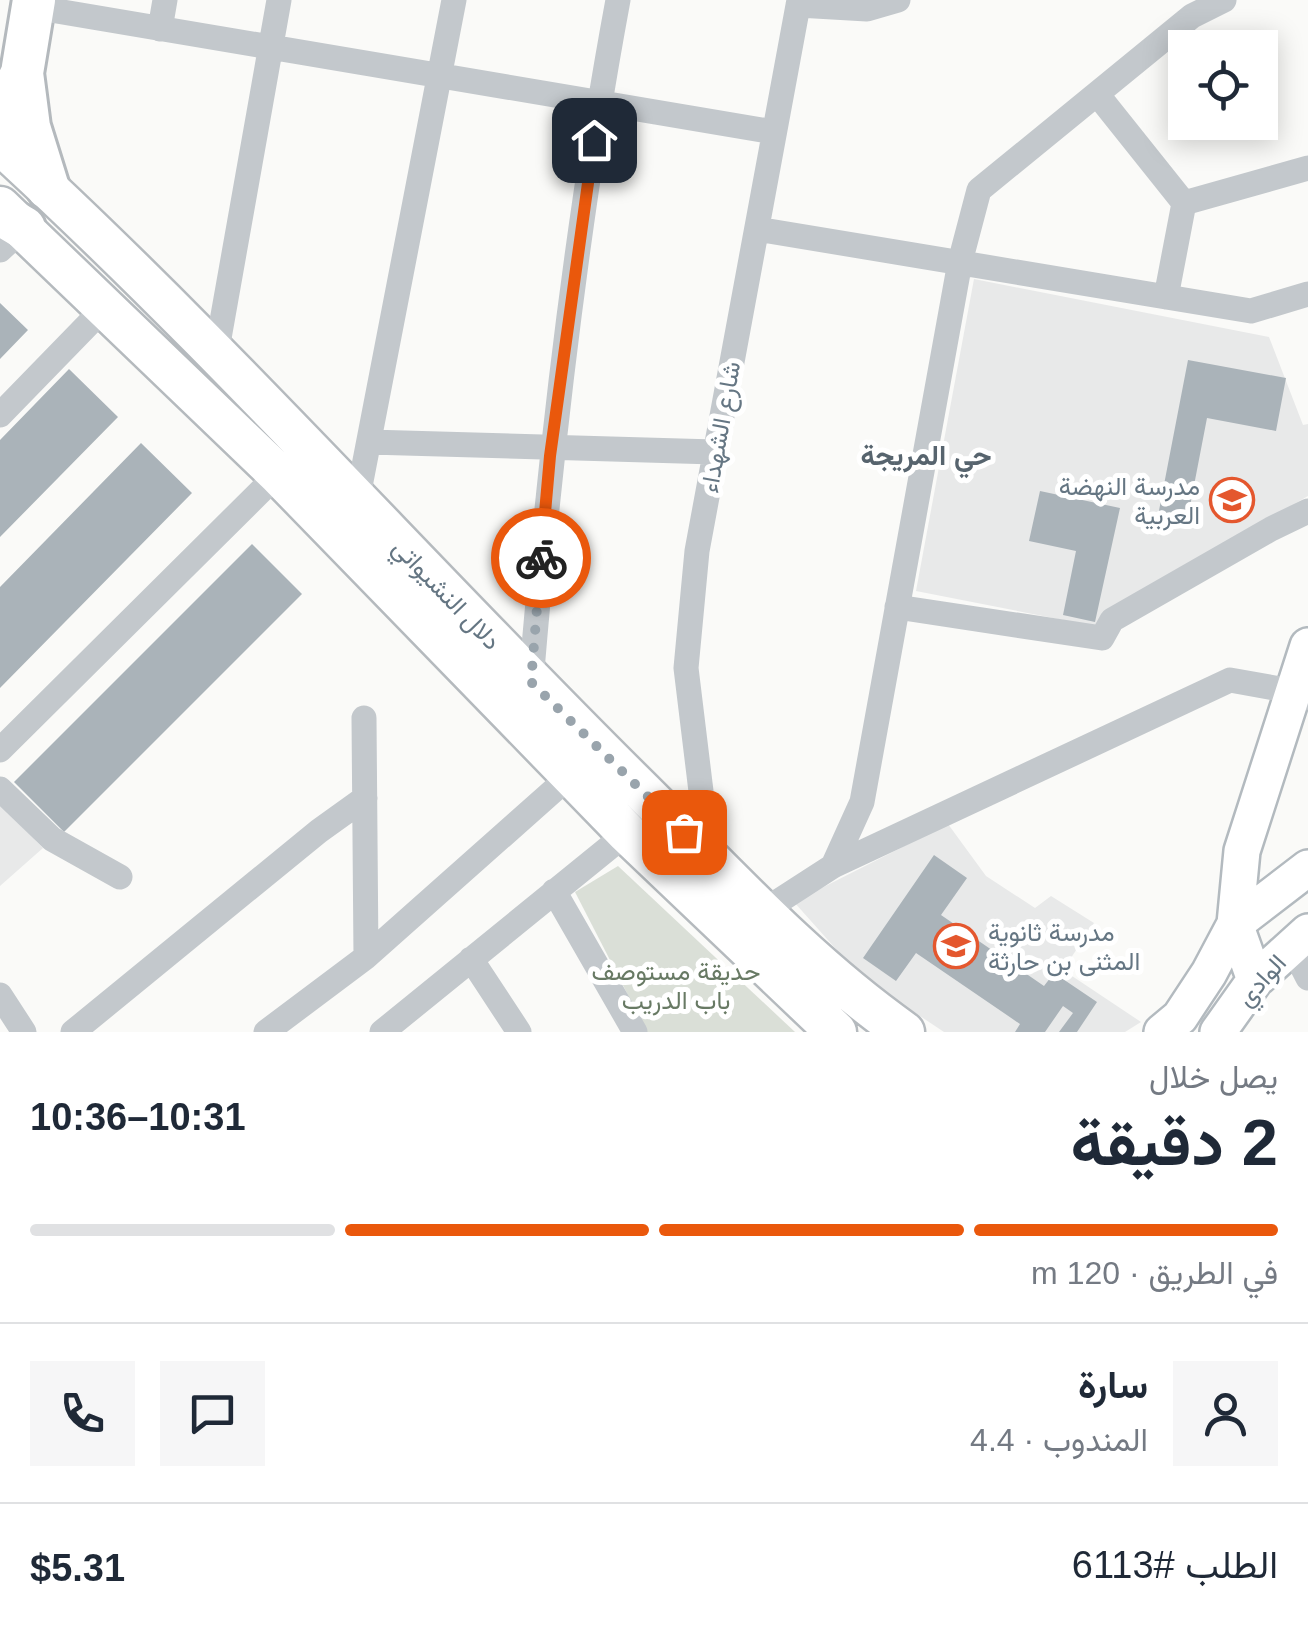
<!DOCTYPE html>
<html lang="ar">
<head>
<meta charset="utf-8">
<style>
	body { margin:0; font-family:Helvetica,Vazirmatn,sans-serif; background:#f6f6f7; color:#1f2937; direction:rtl; height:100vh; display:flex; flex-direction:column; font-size:38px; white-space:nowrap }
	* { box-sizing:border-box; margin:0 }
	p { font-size:32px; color:#747a83 }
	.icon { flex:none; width:55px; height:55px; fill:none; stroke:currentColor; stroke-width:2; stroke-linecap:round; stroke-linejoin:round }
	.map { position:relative; height:1032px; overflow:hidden; direction:ltr }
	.drawer { display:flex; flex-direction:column; background:#fff; flex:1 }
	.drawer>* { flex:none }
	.fabs { position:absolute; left:1168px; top:30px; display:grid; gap:20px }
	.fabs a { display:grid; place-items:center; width:110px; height:110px; border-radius:0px; background:#fff; box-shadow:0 5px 25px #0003; font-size:50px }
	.pin { position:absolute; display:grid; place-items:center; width:85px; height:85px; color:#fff; margin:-42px; border-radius:20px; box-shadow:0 5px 15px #0006 }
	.courier { position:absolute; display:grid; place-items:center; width:100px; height:100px; margin:-50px; border:8px solid #ea580c; border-radius:50%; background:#fff; color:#222; box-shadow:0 2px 12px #0007 }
	.headline em { font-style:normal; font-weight:700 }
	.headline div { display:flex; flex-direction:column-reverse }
	.headline { display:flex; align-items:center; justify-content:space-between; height:170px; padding:0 30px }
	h1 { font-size:65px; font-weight:700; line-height:75px }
	.bar { display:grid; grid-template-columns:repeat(4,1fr); gap:15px 10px; align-content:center; height:120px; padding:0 30px }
	.bar i { height:12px; border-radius:8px; background:#e0e1e3 }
	.bar .selected { background:#ea580c }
	.bar p { grid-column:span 4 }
	.line { display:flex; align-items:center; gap:25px; padding:0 30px; border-top:2px solid #e0e1e3 }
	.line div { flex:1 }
	.round { display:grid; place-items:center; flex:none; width:105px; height:105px; border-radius:0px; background:#f6f6f7 }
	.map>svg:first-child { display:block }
	.built { fill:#e8e9e9 }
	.green { fill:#dadfd7 }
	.building { fill:#aab3b9 }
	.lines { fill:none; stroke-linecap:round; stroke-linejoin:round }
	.secondary-casing { stroke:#b3babf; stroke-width:40 }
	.primary-casing { stroke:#b5babe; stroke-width:45 }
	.trunk-casing { stroke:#b4b9bd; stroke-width:48 }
	.minor { stroke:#c3c8cc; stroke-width:25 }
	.secondary { stroke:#fff; stroke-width:35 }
	.primary { stroke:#fff; stroke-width:40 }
	.trunk { stroke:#fff; stroke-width:42 }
	.done { stroke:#99a4ac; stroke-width:10; stroke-dasharray:0 18 }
	.route { stroke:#ea580c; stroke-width:12 }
	.labels { text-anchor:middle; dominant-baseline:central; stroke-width:10; stroke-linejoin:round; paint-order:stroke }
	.street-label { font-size:25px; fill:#657683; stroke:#fff }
	.poi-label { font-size:25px; fill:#657683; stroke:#fff; text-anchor:end }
	.park-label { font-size:25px; fill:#687a64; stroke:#fff }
	.neighbourhood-label { font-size:28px; font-weight:bold; fill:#57646e; stroke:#fff }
</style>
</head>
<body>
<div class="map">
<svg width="1308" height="1032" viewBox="0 0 1308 1032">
	<rect width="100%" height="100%" fill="#fafaf8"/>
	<path class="built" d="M974 279 1269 337 1303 425 1308 424V496L1105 614 1099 627 916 591Z
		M0 805 43 848 0 886Z
		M948 824 986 876 1035 908 1051 896 1094 923 1063 970 1141 1022 1125 1032H944L860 976 794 902Z"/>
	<path class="green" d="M618 866 795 1032H647L575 892Z"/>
	<path class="building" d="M0 303 28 330 0 359Z
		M1188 360 1286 378 1276 431 1207 418 1186 527 1157 521Z
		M69 369 118 417 0 537V440Z
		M141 443 192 493 0 688V587Z
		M1040 491 1120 508 1095 622 1063 615 1076 551 1029 541Z
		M252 544 302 594 64 832 14 782Z
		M934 855 967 878 941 915 1044 986 1054 973 1097 1002 1077 1032H1059L1073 1013 1063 1006 1045 1032H1015L1020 1024 916 953 896 981 863 958Z"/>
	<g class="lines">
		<defs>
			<path id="secondary" d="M1255 980 1235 924 1308 868
				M1162 1032 1180 1017 1209 973 1235 924 1242 851 1308 646
				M1218 1032 1255 980 1308 932"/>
			<path id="primary" d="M0 144C223 348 423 575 638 787 724 872 805 962 904 1032
				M0 207 278 474 627 833 836 1032"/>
			<path id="trunk" d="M22 73 29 127 48 188
				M0 119 22 73 34 0
				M0 214 24 228"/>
		</defs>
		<use href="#secondary" class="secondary-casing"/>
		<use href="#primary" class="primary-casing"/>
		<use href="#trunk" class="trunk-casing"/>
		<path class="minor" d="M798 5 867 9 898 0
			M33 7 774 132
			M160 29 165 0
			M1097 94 1184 203
			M757 229 1251 311 1308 294
			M0 250 24 228
			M1166 297 1184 203 1308 168
			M216 355 279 0
			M0 415 106 306
			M369 442 715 452
			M357 502 454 0
			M897 607 1102 638 1112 620 1271 529 1308 511
			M531 682C550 453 576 226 618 0
			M364 718 366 957 571 775
			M0 750 278 474
			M0 789 52 839 120 877
			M709 857 686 668 697 551 799 0
			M833 866 862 802 960 262 979 190 1192 16 1224 0
			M554 891 635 1032
			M762 912 833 866 1230 680 1292 691 1304 698
			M1292 947 1308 978
			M471 959 519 1032
			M0 995 24 1032
			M73 1032 319 831 365 798
			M266 1032 366 957
			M382 1032 627 833"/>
		<use href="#secondary" class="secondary"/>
		<use href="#primary" class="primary"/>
		<use href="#trunk" class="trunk"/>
	</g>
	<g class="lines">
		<path class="done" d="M541 558 531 682 684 832"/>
		<path class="route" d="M541 558 550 456 594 140"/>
	</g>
	<defs>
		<symbol id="school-ring" viewBox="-11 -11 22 22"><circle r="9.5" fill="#fff" stroke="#e4572e" stroke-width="1.5"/><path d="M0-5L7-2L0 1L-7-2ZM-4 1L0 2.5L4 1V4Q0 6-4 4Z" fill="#e4572e"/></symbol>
	</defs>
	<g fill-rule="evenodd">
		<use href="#school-ring" x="1207" y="475" width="50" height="50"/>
		<use href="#school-ring" x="931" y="921" width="50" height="50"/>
	</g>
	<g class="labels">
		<g class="street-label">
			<text transform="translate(720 427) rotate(-80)">شارع الشهداء</text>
			<text transform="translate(447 594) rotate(46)">دلال النشيواتي</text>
			<text transform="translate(1261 980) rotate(-48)">الوادي</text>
		</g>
		<g class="poi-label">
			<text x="1200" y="486">مدرسة النهضة<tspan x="1200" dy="29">العربية</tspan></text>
			<text x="988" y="932" text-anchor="start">مدرسة ثانوية<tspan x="988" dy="29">المثنى بن حارثة</tspan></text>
		</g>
		<g class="park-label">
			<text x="676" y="971">حديقة مستوصف<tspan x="676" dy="29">باب الدريب</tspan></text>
		</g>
		<g class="neighbourhood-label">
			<text x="926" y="455">حي المريجة</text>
		</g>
	</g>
</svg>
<div class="fabs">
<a><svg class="icon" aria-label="locate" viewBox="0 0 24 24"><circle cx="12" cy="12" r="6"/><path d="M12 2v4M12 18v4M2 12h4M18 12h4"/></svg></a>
</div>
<div class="pin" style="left:684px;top:832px;background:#ea580c"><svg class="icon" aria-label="bag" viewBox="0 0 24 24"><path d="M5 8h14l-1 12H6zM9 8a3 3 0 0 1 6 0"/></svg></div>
<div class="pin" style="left:594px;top:140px;background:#1f2937"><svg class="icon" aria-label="home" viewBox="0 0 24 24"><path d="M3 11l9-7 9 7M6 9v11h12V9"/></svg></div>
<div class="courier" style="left:541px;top:558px"><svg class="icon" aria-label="bike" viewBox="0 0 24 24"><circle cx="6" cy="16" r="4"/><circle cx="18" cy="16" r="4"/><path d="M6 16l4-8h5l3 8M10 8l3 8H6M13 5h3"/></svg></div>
</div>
<section class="drawer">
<div class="headline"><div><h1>2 دقيقة</h1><p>يصل خلال</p></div><em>10:31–10:36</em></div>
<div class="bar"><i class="selected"></i><i class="selected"></i><i class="selected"></i><i></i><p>في الطريق · 120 m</p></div>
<div class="line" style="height:180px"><a class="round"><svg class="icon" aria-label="person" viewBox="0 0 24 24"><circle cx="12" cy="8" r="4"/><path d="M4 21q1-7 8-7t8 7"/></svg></a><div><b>سارة</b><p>المندوب · 4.4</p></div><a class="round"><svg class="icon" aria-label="chat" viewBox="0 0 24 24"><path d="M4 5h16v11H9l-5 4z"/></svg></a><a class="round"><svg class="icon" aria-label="phone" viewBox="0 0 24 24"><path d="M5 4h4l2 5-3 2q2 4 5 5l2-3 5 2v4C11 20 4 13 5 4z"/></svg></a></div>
<div class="line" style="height:130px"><div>الطلب #6113</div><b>$5.31</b></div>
</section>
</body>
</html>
